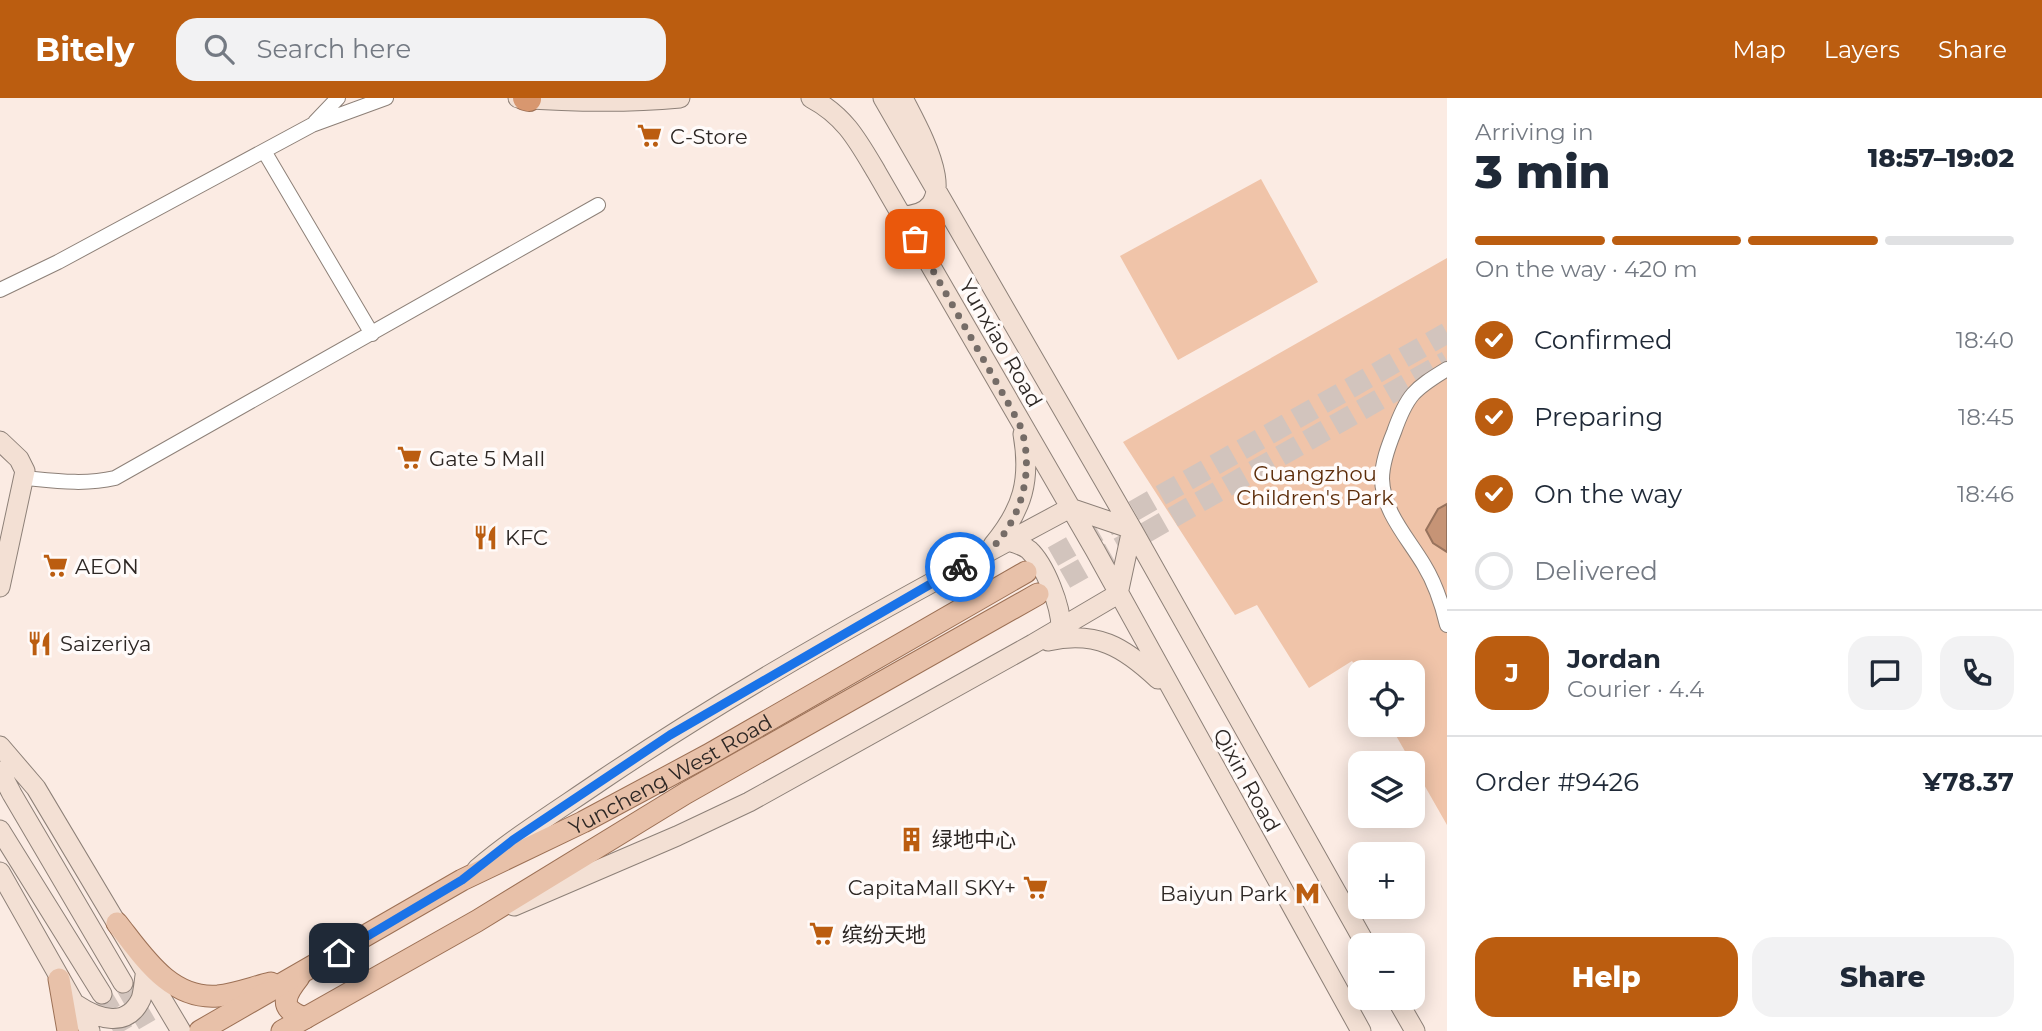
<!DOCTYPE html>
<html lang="en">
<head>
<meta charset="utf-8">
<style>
	body { margin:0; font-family:Montserrat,"Noto Sans SC",sans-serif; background:#f2f2f3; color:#1f2937; height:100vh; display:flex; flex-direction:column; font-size:26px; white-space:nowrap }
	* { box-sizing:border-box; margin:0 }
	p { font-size:23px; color:#747a83 }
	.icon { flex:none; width:38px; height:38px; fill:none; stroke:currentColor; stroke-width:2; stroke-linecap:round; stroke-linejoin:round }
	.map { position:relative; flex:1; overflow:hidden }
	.side { display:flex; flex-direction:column; background:#fff; width:595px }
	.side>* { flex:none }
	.controls { position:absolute; left:1348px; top:562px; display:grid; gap:14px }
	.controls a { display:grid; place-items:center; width:77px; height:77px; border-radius:14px; background:#fff; box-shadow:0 4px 18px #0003; font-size:35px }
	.pin { position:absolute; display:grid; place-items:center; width:60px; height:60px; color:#fff; margin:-30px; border-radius:14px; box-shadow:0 4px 10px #0006 }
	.courier { position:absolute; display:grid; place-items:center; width:70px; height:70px; margin:-35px; border:5px solid #1a73e8; border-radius:50%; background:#fff; color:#222; box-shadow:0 2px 9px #0007 }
	.headline em { font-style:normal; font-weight:800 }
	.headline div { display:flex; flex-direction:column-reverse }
	.headline { display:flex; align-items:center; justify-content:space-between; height:119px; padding:0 28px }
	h1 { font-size:46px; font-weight:800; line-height:52px }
	.bar { display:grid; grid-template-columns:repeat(4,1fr); gap:10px 7px; align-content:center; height:84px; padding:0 28px }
	.bar i { height:9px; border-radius:5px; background:#e0e1e3 }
	.bar .current { background:#bb5d10 }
	.bar p { grid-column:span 4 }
	.line { display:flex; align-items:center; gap:18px; padding:0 28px; border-top:2px solid #e0e1e3 }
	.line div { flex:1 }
	.round { display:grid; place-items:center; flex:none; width:74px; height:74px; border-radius:21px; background:#f2f2f3 }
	ol { padding:0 28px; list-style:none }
	li { display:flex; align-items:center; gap:21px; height:77px }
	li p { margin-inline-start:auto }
	li .icon { padding:7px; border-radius:50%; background:#bb5d10; color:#fff; stroke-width:4 }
	li:last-child { color:#747a83 }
	li i { width:38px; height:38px; border:4px solid #e0e1e3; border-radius:50% }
	.action { display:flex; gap:14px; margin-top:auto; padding:14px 28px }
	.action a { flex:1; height:80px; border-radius:21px; background:#bb5d10; color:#fff; font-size:28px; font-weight:800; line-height:80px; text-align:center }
	.action a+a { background:#f2f2f3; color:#1f2937 }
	header { display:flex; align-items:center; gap:42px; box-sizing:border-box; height:98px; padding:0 35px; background:#bb5d10; color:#fff }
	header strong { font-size:33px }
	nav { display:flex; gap:38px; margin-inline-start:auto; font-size:24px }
	.search { width:490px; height:63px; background:#f2f2f3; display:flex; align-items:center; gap:18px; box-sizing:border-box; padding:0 24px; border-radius:21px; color:#747a83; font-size:26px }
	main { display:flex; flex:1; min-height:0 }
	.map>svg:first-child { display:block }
	.green { fill:#f0c4a9 }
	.water { fill:#c69476; stroke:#98735d; stroke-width:2 }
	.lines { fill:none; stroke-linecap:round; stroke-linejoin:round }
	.secondary-tunnel { stroke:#d2c4bd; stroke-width:19; stroke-dasharray:19 10; stroke-linecap:butt }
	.primary-tunnel { stroke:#d2c4bd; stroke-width:21; stroke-dasharray:21 10; stroke-linecap:butt }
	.street-casing { stroke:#8d8078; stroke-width:16 }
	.secondary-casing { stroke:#8d8078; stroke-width:21 }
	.primary-casing { stroke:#9c7055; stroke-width:23 }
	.highway-casing { stroke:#9c7055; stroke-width:26 }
	.street { stroke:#fff; stroke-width:14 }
	.secondary { stroke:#f3e0d4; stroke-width:19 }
	.primary { stroke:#e8c1a9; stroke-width:21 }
	.highway { stroke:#d8976f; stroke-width:24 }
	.done { stroke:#756c67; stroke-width:7; stroke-dasharray:0 12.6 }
	.route { stroke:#1a73e8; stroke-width:9 }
	.labels { text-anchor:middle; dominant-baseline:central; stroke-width:7; stroke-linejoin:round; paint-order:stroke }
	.poi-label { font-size:21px; fill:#2d2724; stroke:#fffbfa; text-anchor:start }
	.street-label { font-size:21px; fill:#2d2724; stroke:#fffbfa }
	.park-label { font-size:21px; fill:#5d2d0a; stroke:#fffbfa }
</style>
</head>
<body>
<header>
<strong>Bitely</strong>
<div class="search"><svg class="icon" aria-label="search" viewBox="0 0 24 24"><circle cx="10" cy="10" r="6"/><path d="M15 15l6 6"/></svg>Search here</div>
<nav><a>Map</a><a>Layers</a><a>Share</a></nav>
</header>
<main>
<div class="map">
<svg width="1447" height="933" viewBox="0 0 1447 933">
	<rect width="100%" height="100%" fill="#fbebe3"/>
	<path class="green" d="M1261 81 1318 184 1178 262 1120 158Z
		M1447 160V727L1390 627 1412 626V574L1360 575 1352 563 1309 590 1257 507 1235 517 1123 344Z"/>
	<path class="water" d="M1447 406V454L1433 445 1426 432 1438 411Z"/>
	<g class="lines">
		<path class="secondary-tunnel" d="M123 885 151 933
			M102 896 124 933"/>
		<path class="primary-tunnel" d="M1026 474 1447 235
			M1038 496 1447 263"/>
		<defs>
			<path id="street" d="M315 24 338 0
				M264 53 372 236
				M0 192 58 164 312 27 386 0
				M1447 271C1414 291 1407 297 1394 334 1388 349 1382 365 1382 381 1383 414 1408 440 1424 467 1435 485 1442 506 1447 527
				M25 380C56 383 85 387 115 380L598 107"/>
			<path id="secondary" d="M518 0C572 4 626 5 680 0
				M811 0C845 18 858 43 877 75L1095 452 1361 933
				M883 0 1132 431 1366 847
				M901 118C970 117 919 32 903 0
				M0 343 19 361 25 373 0 489
				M1008 443C1015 445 1023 447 1029 452 1045 467 1061 508 1061 530
				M993 447C1023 411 1031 382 1023 336
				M1048 543C1096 532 1124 549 1158 581
				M0 648 36 690 181 933
				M0 673 12 696 123 885
				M0 732 102 896
				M477 771C516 738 560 711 602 682 752 581 911 495 1070 410L1132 431
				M0 774 90 933
				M514 808 677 738 749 704 1033 546 1118 496 1132 431
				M1396 900 1415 933
				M77 907C98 921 127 931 141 901 144 892 144 881 146 872"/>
			<g id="primary">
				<path d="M117 825C143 858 170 902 218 898 236 896 254 889 271 885"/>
				<path d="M299 879C284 898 278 911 305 920"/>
				<path d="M59 881 68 933"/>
				<path id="s1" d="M200 933 462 782 583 724 708 657 1026 474"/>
				<path d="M282 933 477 823 686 695 1038 496"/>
			</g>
			<path id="highway" d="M525 0 529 1"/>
		</defs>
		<use href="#street" class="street-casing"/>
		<use href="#secondary" class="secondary-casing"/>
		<use href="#primary" class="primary-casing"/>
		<use href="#highway" class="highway-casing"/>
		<use href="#street" class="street"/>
		<use href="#secondary" class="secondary"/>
		<use href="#primary" class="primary"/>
		<use href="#highway" class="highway"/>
	</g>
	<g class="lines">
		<path class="done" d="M915 141 1007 303C1012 313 1019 323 1022 333 1034 375 1021 423 989 453 981 459 969 464 960 469"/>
		<path class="route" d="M339 855 462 782 513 742 670 637 960 469"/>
	</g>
	<defs>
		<symbol id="supermarket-bare" viewBox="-9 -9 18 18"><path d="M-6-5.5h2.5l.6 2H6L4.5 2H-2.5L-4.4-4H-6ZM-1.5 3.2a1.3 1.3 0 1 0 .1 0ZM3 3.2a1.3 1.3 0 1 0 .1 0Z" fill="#bb5d10" stroke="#fffbfa" stroke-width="2.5" paint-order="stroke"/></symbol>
		<symbol id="restaurant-bare" viewBox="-9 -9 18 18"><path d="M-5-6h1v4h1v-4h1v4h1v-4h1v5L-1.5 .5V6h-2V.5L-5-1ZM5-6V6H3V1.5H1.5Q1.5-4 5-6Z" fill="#bb5d10" stroke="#fffbfa" stroke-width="2.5" paint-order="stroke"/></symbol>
		<symbol id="building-bare" viewBox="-9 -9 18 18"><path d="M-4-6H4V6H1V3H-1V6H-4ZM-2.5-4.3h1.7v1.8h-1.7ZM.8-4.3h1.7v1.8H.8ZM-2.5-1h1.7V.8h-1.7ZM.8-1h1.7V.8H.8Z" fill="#bb5d10" stroke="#fffbfa" stroke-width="2.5" paint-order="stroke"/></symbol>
		<symbol id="metro-bare" viewBox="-9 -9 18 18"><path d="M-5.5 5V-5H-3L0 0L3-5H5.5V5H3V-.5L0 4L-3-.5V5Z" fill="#bb5d10" stroke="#fffbfa" stroke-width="2.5" paint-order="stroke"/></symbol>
	</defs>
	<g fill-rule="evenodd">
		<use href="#supermarket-bare" x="632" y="20" width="35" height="35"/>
		<use href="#supermarket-bare" x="392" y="342" width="35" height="35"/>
		<use href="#restaurant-bare" x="468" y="422" width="35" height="35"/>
		<use href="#supermarket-bare" x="38" y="450" width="35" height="35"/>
		<use href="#restaurant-bare" x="22" y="528" width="35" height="35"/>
		<use href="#building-bare" x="894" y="724" width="35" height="35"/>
		<use href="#supermarket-bare" x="1018" y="772" width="35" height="35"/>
		<use href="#metro-bare" x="1290" y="778" width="35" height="35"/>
		<use href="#supermarket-bare" x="804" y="818" width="35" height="35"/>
	</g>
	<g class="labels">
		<g class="poi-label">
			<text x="670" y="38">C-Store</text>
			<text x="429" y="360">Gate 5 Mall</text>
			<text x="505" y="439">KFC</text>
			<text x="75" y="468">AEON</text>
			<text x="60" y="545">Saizeriya</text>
			<text x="932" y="741">绿地中心</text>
			<text x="1016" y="789" text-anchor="end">CapitaMall SKY+</text>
			<text x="1287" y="795" text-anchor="end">Baiyun Park</text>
			<text x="842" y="836">缤纷天地</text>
		</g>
		<g class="street-label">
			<text transform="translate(1001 245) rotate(60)">Yunxiao Road</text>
			<text stroke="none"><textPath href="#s1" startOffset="536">Yuncheng West Road</textPath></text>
			<text transform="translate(1247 682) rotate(61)">Qixin Road</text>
		</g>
		<g class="park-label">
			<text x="1315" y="375">Guangzhou<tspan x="1315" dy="24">Children's Park</tspan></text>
		</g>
	</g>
</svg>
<div class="controls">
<a><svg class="icon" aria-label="locate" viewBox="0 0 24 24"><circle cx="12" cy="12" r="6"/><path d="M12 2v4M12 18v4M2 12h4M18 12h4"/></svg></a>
<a><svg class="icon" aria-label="layers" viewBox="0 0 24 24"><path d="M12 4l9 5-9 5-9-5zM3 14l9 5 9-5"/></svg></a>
<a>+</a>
<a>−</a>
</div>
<div class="pin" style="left:915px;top:141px;background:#ea580c"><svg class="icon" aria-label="bag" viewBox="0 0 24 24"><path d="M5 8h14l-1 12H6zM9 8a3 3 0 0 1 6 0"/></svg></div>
<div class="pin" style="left:339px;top:855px;background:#1f2937"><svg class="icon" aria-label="home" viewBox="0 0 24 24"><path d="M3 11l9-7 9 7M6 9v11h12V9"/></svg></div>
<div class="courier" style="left:960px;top:469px"><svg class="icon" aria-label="bike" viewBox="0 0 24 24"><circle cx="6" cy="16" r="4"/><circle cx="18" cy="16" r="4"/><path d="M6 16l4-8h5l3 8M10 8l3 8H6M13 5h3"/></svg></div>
</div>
<section class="side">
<div class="headline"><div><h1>3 min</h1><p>Arriving in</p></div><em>18:57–19:02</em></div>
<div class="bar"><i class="current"></i><i class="current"></i><i class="current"></i><i></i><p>On the way · 420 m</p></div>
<ol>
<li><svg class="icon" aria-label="check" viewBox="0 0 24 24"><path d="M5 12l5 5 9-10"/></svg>Confirmed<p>18:40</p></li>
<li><svg class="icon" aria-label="check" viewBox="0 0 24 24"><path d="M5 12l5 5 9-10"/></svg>Preparing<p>18:45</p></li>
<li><svg class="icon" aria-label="check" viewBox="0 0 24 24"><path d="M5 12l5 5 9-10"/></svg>On the way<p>18:46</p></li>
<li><i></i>Delivered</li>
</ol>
<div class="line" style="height:126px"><b class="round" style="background:#bb5d10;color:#fff">J</b><div><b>Jordan</b><p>Courier · 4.4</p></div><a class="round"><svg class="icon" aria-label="chat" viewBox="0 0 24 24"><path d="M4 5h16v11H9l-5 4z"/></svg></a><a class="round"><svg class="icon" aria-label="phone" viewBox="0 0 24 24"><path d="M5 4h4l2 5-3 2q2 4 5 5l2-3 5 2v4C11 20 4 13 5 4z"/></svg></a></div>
<div class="line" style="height:91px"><div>Order #9426</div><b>¥78.37</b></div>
<div class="action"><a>Help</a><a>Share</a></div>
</section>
</main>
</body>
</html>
